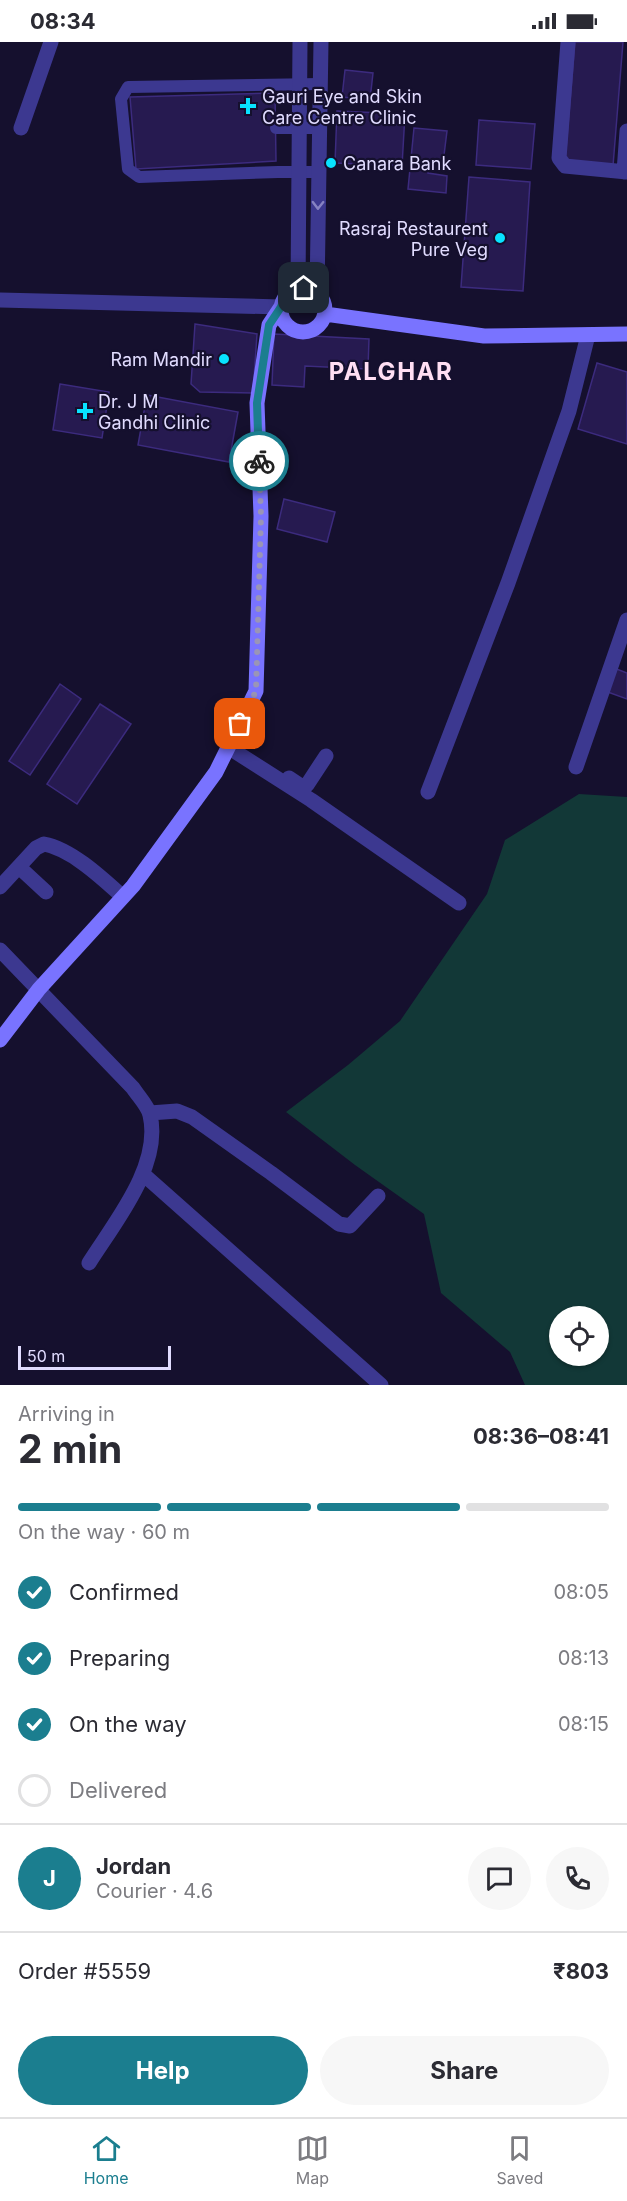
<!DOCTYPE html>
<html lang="en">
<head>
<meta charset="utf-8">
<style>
	body { margin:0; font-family:Inter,sans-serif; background:#f7f7f7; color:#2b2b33; height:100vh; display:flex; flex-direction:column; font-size:22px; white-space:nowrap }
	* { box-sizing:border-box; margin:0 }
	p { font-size:20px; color:#7c7c81 }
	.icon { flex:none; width:33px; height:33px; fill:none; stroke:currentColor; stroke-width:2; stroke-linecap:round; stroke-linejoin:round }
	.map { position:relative; height:1343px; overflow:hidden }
	.details { display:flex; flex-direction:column; background:#fff; flex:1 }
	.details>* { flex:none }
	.tools { position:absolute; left:549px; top:1264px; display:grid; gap:12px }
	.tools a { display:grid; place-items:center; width:60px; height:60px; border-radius:50%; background:#fff; box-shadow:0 2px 4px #0004; font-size:30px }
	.scale { position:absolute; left:18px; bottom:15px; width:153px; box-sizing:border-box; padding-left:6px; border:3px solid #e1dcff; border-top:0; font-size:16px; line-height:21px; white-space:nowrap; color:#e1dcff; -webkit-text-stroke:4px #15102e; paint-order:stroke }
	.pin { position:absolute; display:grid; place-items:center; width:51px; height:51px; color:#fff; margin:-26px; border-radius:12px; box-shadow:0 3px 9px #0006 }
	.courier { position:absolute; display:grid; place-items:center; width:60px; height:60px; margin:-30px; border:4px solid #1b7e8f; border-radius:50%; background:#fff; color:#222; box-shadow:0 2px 8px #0007 }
	.summary em { font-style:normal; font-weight:700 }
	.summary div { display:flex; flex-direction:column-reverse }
	.summary { display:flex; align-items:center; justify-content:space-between; height:102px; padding:0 18px }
	h1 { font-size:39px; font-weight:700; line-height:45px }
	.bar { display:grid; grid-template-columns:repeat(4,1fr); gap:9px 6px; align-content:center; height:72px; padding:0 18px }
	.bar i { height:8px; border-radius:4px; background:#e1e1e2 }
	.bar .on { background:#1b7e8f }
	.bar p { grid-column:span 4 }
	.line { display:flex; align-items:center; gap:15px; padding:0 18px; border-top:2px solid #e1e1e2 }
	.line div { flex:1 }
	.round { display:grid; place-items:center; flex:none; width:63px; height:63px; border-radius:32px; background:#f7f7f7 }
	ol { padding:0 18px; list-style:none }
	li { display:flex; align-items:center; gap:18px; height:66px }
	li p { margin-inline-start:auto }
	li .icon { padding:6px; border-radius:50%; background:#1b7e8f; color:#fff; stroke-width:4 }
	li:last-child { color:#7c7c81 }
	li i { width:33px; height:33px; border:3px solid #e1e1e2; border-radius:50% }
	.cta { display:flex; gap:12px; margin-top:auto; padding:12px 18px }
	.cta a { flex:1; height:69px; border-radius:36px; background:#1b7e8f; color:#fff; font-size:24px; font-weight:700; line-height:69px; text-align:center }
	.cta a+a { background:#f7f7f7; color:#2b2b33 }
	.status { display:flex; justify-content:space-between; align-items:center; height:42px; padding:0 30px; background:#fff; direction:ltr }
	.status svg { height:16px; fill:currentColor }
	.dock { display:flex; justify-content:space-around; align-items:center; height:84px; border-top:2px solid #e1e1e2; background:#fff; font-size:16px; color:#7c7c81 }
	.dock a { display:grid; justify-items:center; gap:3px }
	.dock .on { color:#1b7e8f }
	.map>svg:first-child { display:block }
	.green { fill:#123837; fill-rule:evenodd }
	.building { fill:#261a50; stroke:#3c2b7e; stroke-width:1.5 }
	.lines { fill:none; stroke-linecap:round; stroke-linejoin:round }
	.service { stroke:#3c3890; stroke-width:12 }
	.minor { stroke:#3c3890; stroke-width:15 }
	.tertiary { stroke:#3c3890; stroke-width:15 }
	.secondary { stroke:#7973ff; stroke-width:15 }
	.oneway { stroke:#8682c2 }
	.done { stroke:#9a95b6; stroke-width:6; stroke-dasharray:0 10.8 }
	.route { stroke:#1b7e8f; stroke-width:8 }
	.poi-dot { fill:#08e3ff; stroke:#15102e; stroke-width:2 }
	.labels { text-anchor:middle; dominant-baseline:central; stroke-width:4.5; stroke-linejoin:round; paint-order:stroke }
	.poi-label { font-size:18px; fill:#e1dcff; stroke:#15102e; text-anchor:start }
	.district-label { font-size:24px; font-weight:bold; letter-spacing:1.5px; fill:#ffdef3; stroke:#15102e }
</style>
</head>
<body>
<div class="status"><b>08:34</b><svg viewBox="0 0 49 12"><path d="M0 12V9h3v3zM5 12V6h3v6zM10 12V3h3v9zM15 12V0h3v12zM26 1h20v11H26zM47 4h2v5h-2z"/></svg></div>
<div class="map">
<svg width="627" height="1343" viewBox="0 0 627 1343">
	<rect width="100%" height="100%" fill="#15102e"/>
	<path class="green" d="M579 752 627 755V1343H525L510 1310 441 1251 424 1172 355 1123 286 1070 348 1023 400 979 487 852 505 798ZM560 1275H598V1314H560Z"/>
	<path class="building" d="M575 0H623L613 124 565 120Z
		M345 28 373 31 370 58 342 55Z
		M275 51 276 119 136 127 130 55Z
		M337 69 405 72 402 124 335 121Z
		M479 78 535 82 531 127 476 123Z
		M414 86 447 89 443 121 429 120 428 131 447 134 446 151 408 147Z
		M469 135 530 140 523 249 461 245Z
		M195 282 257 292 253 351 200 350 191 342Z
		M274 292 369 297 368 327 305 324 304 345 272 343Z
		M597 321 627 330V402L578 387Z
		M60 342 109 350 102 396 53 388Z
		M147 353 238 370 229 420 138 403Z
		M284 457 335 470 327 500 277 487Z
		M614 626 627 631V657L605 649Z
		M60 642 81 657 30 733 9 719Z
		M100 662 131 682 77 762 47 742Z"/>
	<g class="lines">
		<path class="service" d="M276 86H320
			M319 130H278L139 135 128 127 121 57 128 45 320 42"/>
		<path class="minor" d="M568 0 559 116 565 124 627 130
			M21 86 51 0
			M624 130 627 89
			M228 705 311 758 459 861
			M576 725 627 578
			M289 736 301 744 307 743 326 714
			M428 750 508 541 569 369 588 293
			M19 825 46 850
			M0 845 36 806 44 802C71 807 101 835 122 854
			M0 908 133 1046C138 1054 148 1064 150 1073 162 1124 114 1181 89 1221
			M150 1071 177 1069 192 1075 271 1131 339 1182 350 1184 378 1154
			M143 1132 381 1343"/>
		<path class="tertiary" d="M298 246 300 0
			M317 251 321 0
			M0 258 281 265"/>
		<path class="secondary" d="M281 268a22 22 0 1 1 44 0a22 22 0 1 1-44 0Z
			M325 272 484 294 627 292
			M0 998 39 947 133 844 216 730 256 649 261 474 257 361 269 283 281 265"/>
	</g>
	<defs><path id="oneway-chevron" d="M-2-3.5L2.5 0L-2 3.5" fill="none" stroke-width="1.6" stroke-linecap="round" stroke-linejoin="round" transform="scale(1.5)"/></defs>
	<use class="oneway" href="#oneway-chevron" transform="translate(318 163) rotate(91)"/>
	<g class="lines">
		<path class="done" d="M240 682 256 649 261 474 259 419"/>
		<path class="route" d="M259 419 257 361 269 283 281 265 286 252 298 246H304"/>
	</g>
	<g class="poi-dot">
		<path d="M245 55h6v6h6v6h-6v6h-6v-6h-6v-6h6z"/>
		<circle cx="331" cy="121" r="6"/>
		<circle cx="500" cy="196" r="6"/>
		<circle cx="224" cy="317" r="6"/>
		<path d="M82 360h6v6h6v6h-6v6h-6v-6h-6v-6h6z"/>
	</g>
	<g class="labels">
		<g class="poi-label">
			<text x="262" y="54">Gauri Eye and Skin<tspan x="262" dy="21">Care Centre Clinic</tspan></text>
			<text x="343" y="121">Canara Bank</text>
			<text x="488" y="186" text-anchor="end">Rasraj Restaurent<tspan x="488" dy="21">Pure Veg</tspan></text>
			<text x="212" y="317" text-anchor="end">Ram Mandir</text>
			<text x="98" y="359">Dr. J M<tspan x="98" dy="21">Gandhi Clinic</tspan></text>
		</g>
		<g class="district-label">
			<text x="391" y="329">PALGHAR</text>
		</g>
	</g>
</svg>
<div class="tools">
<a><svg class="icon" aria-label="locate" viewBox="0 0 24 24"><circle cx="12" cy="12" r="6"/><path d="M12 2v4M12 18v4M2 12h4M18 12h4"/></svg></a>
</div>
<div class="scale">50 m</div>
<div class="pin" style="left:240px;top:682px;background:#ea580c"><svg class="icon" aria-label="bag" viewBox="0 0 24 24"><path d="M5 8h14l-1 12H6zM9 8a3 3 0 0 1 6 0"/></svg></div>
<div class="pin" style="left:304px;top:246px;background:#1f2937"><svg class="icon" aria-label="home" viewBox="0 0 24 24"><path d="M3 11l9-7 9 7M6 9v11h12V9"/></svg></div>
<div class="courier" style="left:259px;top:419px"><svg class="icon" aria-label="bike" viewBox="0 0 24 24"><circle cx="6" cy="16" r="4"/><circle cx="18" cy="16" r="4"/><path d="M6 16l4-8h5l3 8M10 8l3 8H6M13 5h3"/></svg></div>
</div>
<section class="details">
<div class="summary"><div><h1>2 min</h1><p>Arriving in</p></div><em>08:36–08:41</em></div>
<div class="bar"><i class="on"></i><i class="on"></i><i class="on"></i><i></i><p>On the way · 60 m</p></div>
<ol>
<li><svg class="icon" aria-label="check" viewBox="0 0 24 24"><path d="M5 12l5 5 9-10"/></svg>Confirmed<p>08:05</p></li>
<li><svg class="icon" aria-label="check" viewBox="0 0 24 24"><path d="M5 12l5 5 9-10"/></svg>Preparing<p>08:13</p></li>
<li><svg class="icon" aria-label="check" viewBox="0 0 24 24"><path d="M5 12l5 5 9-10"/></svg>On the way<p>08:15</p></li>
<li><i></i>Delivered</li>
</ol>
<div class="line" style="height:108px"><b class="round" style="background:#1b7e8f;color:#fff">J</b><div><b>Jordan</b><p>Courier · 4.6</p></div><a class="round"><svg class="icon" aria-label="chat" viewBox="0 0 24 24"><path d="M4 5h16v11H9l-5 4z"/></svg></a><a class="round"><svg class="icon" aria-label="phone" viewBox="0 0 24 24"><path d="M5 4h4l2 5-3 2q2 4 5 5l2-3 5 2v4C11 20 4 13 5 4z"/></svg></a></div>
<div class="line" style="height:78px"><div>Order #5559</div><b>₹803</b></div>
<div class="cta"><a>Help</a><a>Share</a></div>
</section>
<nav class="dock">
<a class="on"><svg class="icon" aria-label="home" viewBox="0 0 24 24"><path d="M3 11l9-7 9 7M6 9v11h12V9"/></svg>Home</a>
<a><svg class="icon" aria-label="map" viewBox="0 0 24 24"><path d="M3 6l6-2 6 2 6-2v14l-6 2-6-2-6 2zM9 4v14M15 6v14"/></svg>Map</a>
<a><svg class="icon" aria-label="saved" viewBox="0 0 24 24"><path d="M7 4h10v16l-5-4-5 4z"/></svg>Saved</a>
</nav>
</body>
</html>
